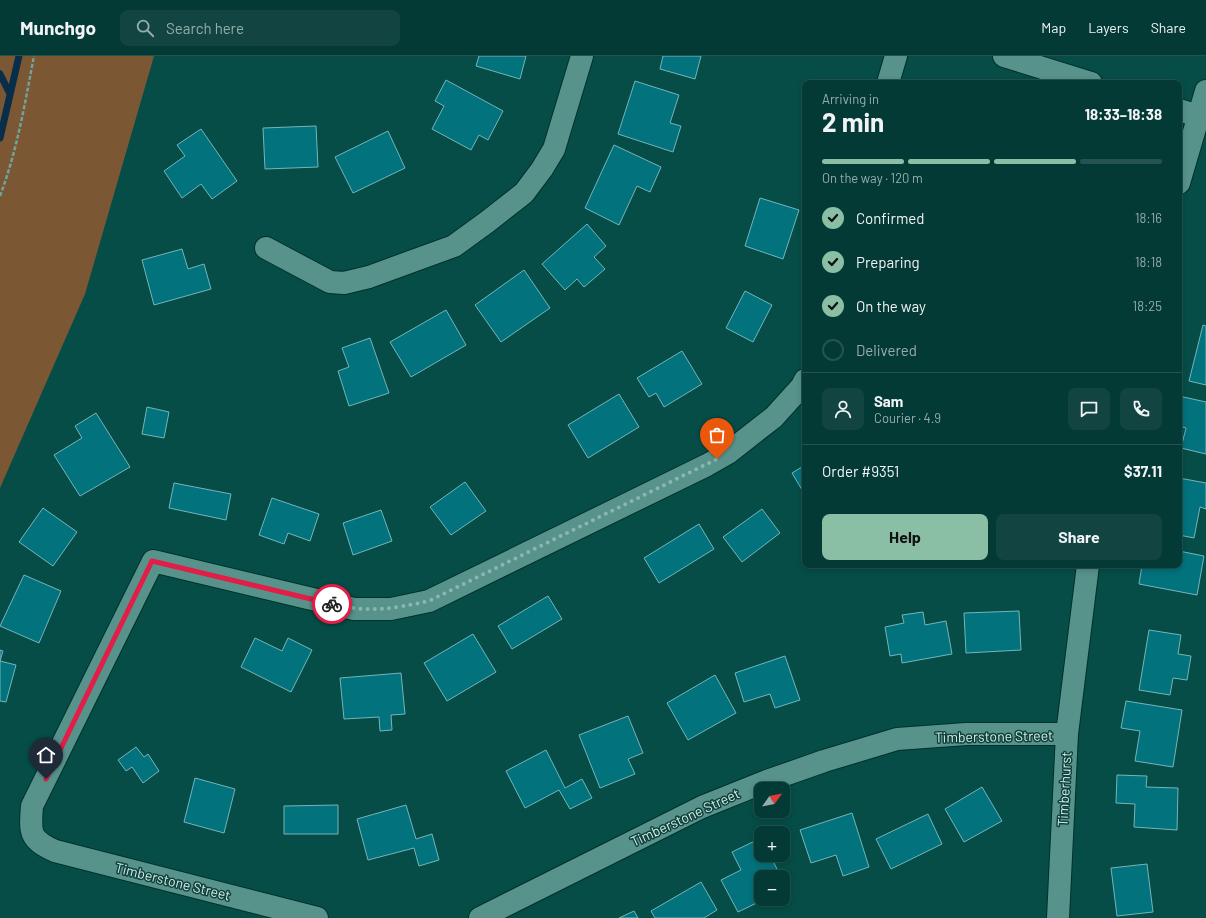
<!DOCTYPE html>
<html lang="en">
<head>
<meta charset="utf-8">
<style>
	body { margin:0; font-family:Barlow,sans-serif; background:#124541; color:#f1f3f6; height:100vh; display:flex; flex-direction:column; font-size:15px; white-space:nowrap }
	* { box-sizing:border-box; margin:0 }
	p { font-size:13px; color:#97adad }
	.icon { flex:none; width:22px; height:22px; fill:none; stroke:currentColor; stroke-width:2; stroke-linecap:round; stroke-linejoin:round }
	.map { position:relative; flex:1; overflow:hidden }
	.panel { position:absolute; left:802px; top:24px; width:380px; height:488px; display:flex; flex-direction:column; background:#043a35; border-radius:8px; box-shadow:0 2px 6px #0003,0 0 0 1px #255450 }
	.panel>* { flex:none }
	.needle { width:26px; rotate:57deg }
	.fabs { position:absolute; left:754px; top:726px; display:grid; gap:8px }
	.fabs a { display:grid; place-items:center; width:36px; height:36px; border-radius:8px; background:#043a35; box-shadow:0 2px 6px #0003,0 0 0 1px #255450; font-size:20px }
	.pin { position:absolute; display:grid; place-items:center; width:34px; height:34px; color:#fff; margin:-41px -17px; border-radius:50% 50% 50% 0; rotate:-45deg; box-shadow:0 0 4px #0007 }
	.pin .icon { rotate:45deg }
	.courier { position:absolute; display:grid; place-items:center; width:40px; height:40px; margin:-20px; border:3px solid #e11d48; border-radius:50%; background:#fff; color:#222; box-shadow:0 1px 5px #0007 }
	.headline em { font-style:normal; font-weight:700 }
	.headline div { display:flex; flex-direction:column-reverse }
	.headline { display:flex; align-items:center; justify-content:space-between; height:68px; padding:0 20px }
	h1 { font-size:26px; font-weight:700; line-height:30px }
	.bar { display:grid; grid-template-columns:repeat(4,1fr); gap:6px 4px; align-content:center; height:48px; padding:0 20px }
	.bar i { height:5px; border-radius:3px; background:#255450 }
	.bar .current { background:#8abfa5 }
	.bar p { grid-column:span 4 }
	.line { display:flex; align-items:center; gap:10px; padding:0 20px; border-top:1px solid #255450 }
	.line div { flex:1 }
	.round { display:grid; place-items:center; flex:none; width:42px; height:42px; border-radius:8px; background:#124541 }
	ol { padding:0 20px; list-style:none }
	li { display:flex; align-items:center; gap:12px; height:44px }
	li p { margin-inline-start:auto }
	li .icon { padding:4px; border-radius:50%; background:#8abfa5; color:#111; stroke-width:4 }
	li:last-child { color:#97adad }
	li i { width:22px; height:22px; border:2px solid #255450; border-radius:50% }
	.primary-button { display:flex; gap:8px; margin-top:auto; padding:8px 20px }
	.primary-button a { flex:1; height:46px; border-radius:8px; background:#8abfa5; color:#111; font-size:16px; font-weight:700; line-height:46px; text-align:center }
	.primary-button a+a { background:#124541; color:#f1f3f6 }
	header { display:flex; align-items:center; gap:24px; box-sizing:border-box; height:56px; padding:0 20px; background:#043a35; border-bottom:1px solid #255450 }
	header strong { font-size:19px }
	nav { display:flex; gap:22px; margin-inline-start:auto; font-size:14px }
	.search { width:280px; height:36px; background:#124541; display:flex; align-items:center; gap:10px; box-sizing:border-box; padding:0 14px; border-radius:8px; color:#97adad; font-size:15px }
	.map>svg:first-child { display:block }
	.green { fill:#7b5734 }
	.lines { fill:none; stroke-linecap:round; stroke-linejoin:round }
	.stream { stroke:#082e49; stroke-width:7 }
	.building { fill:#02727c; stroke:#76b4bb }
	.minor-casing { stroke:#00312c; stroke-width:24 }
	.path { stroke:#71a39d; stroke-width:2.5; stroke-dasharray:4 2; stroke-linecap:butt }
	.minor { stroke:#57938b; stroke-width:22 }
	.done { stroke:#8ab6b1; stroke-width:4; stroke-dasharray:0 7.2 }
	.route { stroke:#e11d48; stroke-width:5 }
	.labels { text-anchor:middle; dominant-baseline:central; stroke-width:3; stroke-linejoin:round; paint-order:stroke }
	.street-label { font-size:14px; fill:#d1efea; stroke:#10413b }
</style>
</head>
<body>
<header>
<strong>Munchgo</strong>
<div class="search"><svg class="icon" aria-label="search" viewBox="0 0 24 24"><circle cx="10" cy="10" r="6"/><path d="M15 15l6 6"/></svg>Search here</div>
<nav><a>Map</a><a>Layers</a><a>Share</a></nav>
</header>
<div class="map">
<svg width="1206" height="862" viewBox="0 0 1206 862">
	<rect width="100%" height="100%" fill="#064d47"/>
	<path class="green" d="M0 0H154L85 238 0 432Z"/>
	<g class="lines">
		<path class="stream" d="M0 18 10 38
			M0 82 19 0"/>
	</g>
	<path class="building" d="M479 0H526L520 23 476 10Z
		M663 0H701L695 23 660 13Z
		M446 24 503 55 488 84 479 79 471 94 432 73 444 50 435 45Z
		M635 25 679 39 670 67 681 70 673 96 618 78Z
		M316 70 318 111 265 113 263 72Z
		M201 73 237 125 212 143 201 128 182 142 164 115 185 100 177 89Z
		M388 75 405 112 353 137 335 101Z
		M614 89 661 111 650 136 637 130 619 169 585 152Z
		M760 142 799 154 783 203 745 190Z
		M587 168 606 190 594 201 605 213 584 231 577 223 565 234 542 208Z
		M182 193 188 213 204 208 211 233 154 249 142 204Z
		M524 214 550 252 501 286 475 249Z
		M745 235 772 249 753 286 726 272Z
		M446 254 466 289 411 321 390 286Z
		M1203 269 1206 270V329L1189 325Z
		M370 282 389 337 349 350 338 315 349 311 342 292Z
		M682 295 702 328 664 351 656 337 649 341 637 322Z
		M619 338 639 371 588 402 568 369Z
		M1179 340 1206 346V398L1181 392 1186 372 1179 370Z
		M147 351 169 356 164 382 142 378Z
		M96 357 130 411 80 440 54 399 82 382 75 370Z
		M805 409V439L792 417Z
		M1179 422 1206 427V453L1200 451 1194 482 1179 479Z
		M465 426 486 455 451 479 430 451Z
		M174 427 231 438 226 464 169 452Z
		M272 442 319 458 310 485 288 477 284 488 259 479Z
		M43 452 77 476 53 510 19 486Z
		M762 453 780 477 742 506 723 481Z
		M381 454 392 485 353 499 343 467Z
		M699 468 714 493 659 527 644 502Z
		M1179 495 1204 500 1197 539 1139 528 1142 509H1179Z
		M24 519 61 535 39 587 0 570Z
		M548 540 562 563 512 593 498 570Z
		M1019 555 1021 594 966 597 964 557Z
		M923 556 925 569 946 565 952 598 902 607 901 598 890 600 885 571 904 567 902 559Z
		M1149 574 1181 579 1178 598 1191 600 1187 624 1173 622 1170 639 1139 634Z
		M473 578 496 616 447 645 424 607Z
		M255 582 282 595 288 582 312 594 291 636 241 611Z
		M0 594 3 595 0 605 16 609 6 646 0 645Z
		M785 600 800 644 775 652 770 638 744 646 735 617Z
		M401 617 405 658 391 659 392 674 380 675 379 661 344 663 340 622Z
		M715 619 736 657 688 684 667 647Z
		M1126 645 1182 654 1173 711 1135 705 1140 675 1121 672Z
		M628 660 643 697 628 703 635 718 600 732 579 679Z
		M136 691 144 701 148 698 159 715 143 727 132 711 126 715 118 704Z
		M546 694 565 732 582 723 592 742 570 753 559 734 525 752 506 715Z
		M1117 719 1147 720 1146 731 1178 732 1177 774 1134 771 1135 748 1116 747Z
		M195 722 235 733 224 777 184 766Z
		M982 731 1002 765 964 786 945 753Z
		M338 749V778H284V750Z
		M406 749 416 783 432 778 439 804 419 810 414 792 368 804 357 763Z
		M852 757 869 811 843 820 836 799 811 807 800 774Z
		M928 758 942 788 891 813 876 783Z
		M761 782V799H770L781 821H761V843H765L738 856 721 824 741 814 732 796Z
		M1147 808 1153 856 1117 860 1111 812Z
		M701 826 717 854 704 862H655L651 855Z
		M634 855 638 862H619Z"/>
	<g class="lines">
		<defs>
			<path id="minor" d="M1004 0 1091 27
				M888 27 896 0
				M1179 54 1198 60
				M1179 127 1206 35
				M266 192 330 226 344 227 369 221 454 190 487 166 524 137 542 113 554 93 582 0
				M317 862 55 795C29 783 30 777 32 750L153 505 354 553H391L429 545 707 409 728 397 774 361 802 330 805 324
				M480 862 702 751 767 725 824 705 897 683 966 678H1067
				M1058 862 1067 678 1088 509"/>
		</defs>
		<use href="#minor" class="minor-casing"/>
		<path class="path" d="M0 140C17 95 25 47 34 0"/>
		<use href="#minor" class="minor"/>
	</g>
	<g class="lines">
		<path class="done" d="M332 548C370 557 391 553 429 545L717 403"/>
		<path class="route" d="M46 723 152 505 332 548"/>
	</g>
	<g class="labels">
		<g class="street-label">
			<text transform="translate(994 680) rotate(-1)">Timberstone Street</text>
			<text transform="translate(1064 733) rotate(-87)">Timberhurst</text>
			<text transform="translate(685 761) rotate(-25)">Timberstone Street</text>
			<text transform="translate(173 825) rotate(14)">Timberstone Street</text>
		</g>
	</g>
</svg>
<div class="fabs">
<a><svg class="needle" viewBox="-14 -14 28 28"><path d="M0-13l5 13h-10z" fill="#e53935"/><path d="M0 13l5-13h-10z" fill="#97adad"/></svg></a>
<a>+</a>
<a>−</a>
</div>
<div class="pin" style="left:717px;top:403px;background:#ea580c"><svg class="icon" aria-label="bag" viewBox="0 0 24 24"><path d="M5 8h14l-1 12H6zM9 8a3 3 0 0 1 6 0"/></svg></div>
<div class="pin" style="left:46px;top:723px;background:#1f2937"><svg class="icon" aria-label="home" viewBox="0 0 24 24"><path d="M3 11l9-7 9 7M6 9v11h12V9"/></svg></div>
<div class="courier" style="left:332px;top:548px"><svg class="icon" aria-label="bike" viewBox="0 0 24 24"><circle cx="6" cy="16" r="4"/><circle cx="18" cy="16" r="4"/><path d="M6 16l4-8h5l3 8M10 8l3 8H6M13 5h3"/></svg></div>
<section class="panel">
<div class="headline"><div><h1>2 min</h1><p>Arriving in</p></div><em>18:33–18:38</em></div>
<div class="bar"><i class="current"></i><i class="current"></i><i class="current"></i><i></i><p>On the way · 120 m</p></div>
<ol>
<li><svg class="icon" aria-label="check" viewBox="0 0 24 24"><path d="M5 12l5 5 9-10"/></svg>Confirmed<p>18:16</p></li>
<li><svg class="icon" aria-label="check" viewBox="0 0 24 24"><path d="M5 12l5 5 9-10"/></svg>Preparing<p>18:18</p></li>
<li><svg class="icon" aria-label="check" viewBox="0 0 24 24"><path d="M5 12l5 5 9-10"/></svg>On the way<p>18:25</p></li>
<li><i></i>Delivered</li>
</ol>
<div class="line" style="height:72px"><a class="round"><svg class="icon" aria-label="person" viewBox="0 0 24 24"><circle cx="12" cy="8" r="4"/><path d="M4 21q1-7 8-7t8 7"/></svg></a><div><b>Sam</b><p>Courier · 4.9</p></div><a class="round"><svg class="icon" aria-label="chat" viewBox="0 0 24 24"><path d="M4 5h16v11H9l-5 4z"/></svg></a><a class="round"><svg class="icon" aria-label="phone" viewBox="0 0 24 24"><path d="M5 4h4l2 5-3 2q2 4 5 5l2-3 5 2v4C11 20 4 13 5 4z"/></svg></a></div>
<div class="line" style="height:52px"><div>Order #9351</div><b>$37.11</b></div>
<div class="primary-button"><a>Help</a><a>Share</a></div>
</section>
</div>
</body>
</html>
